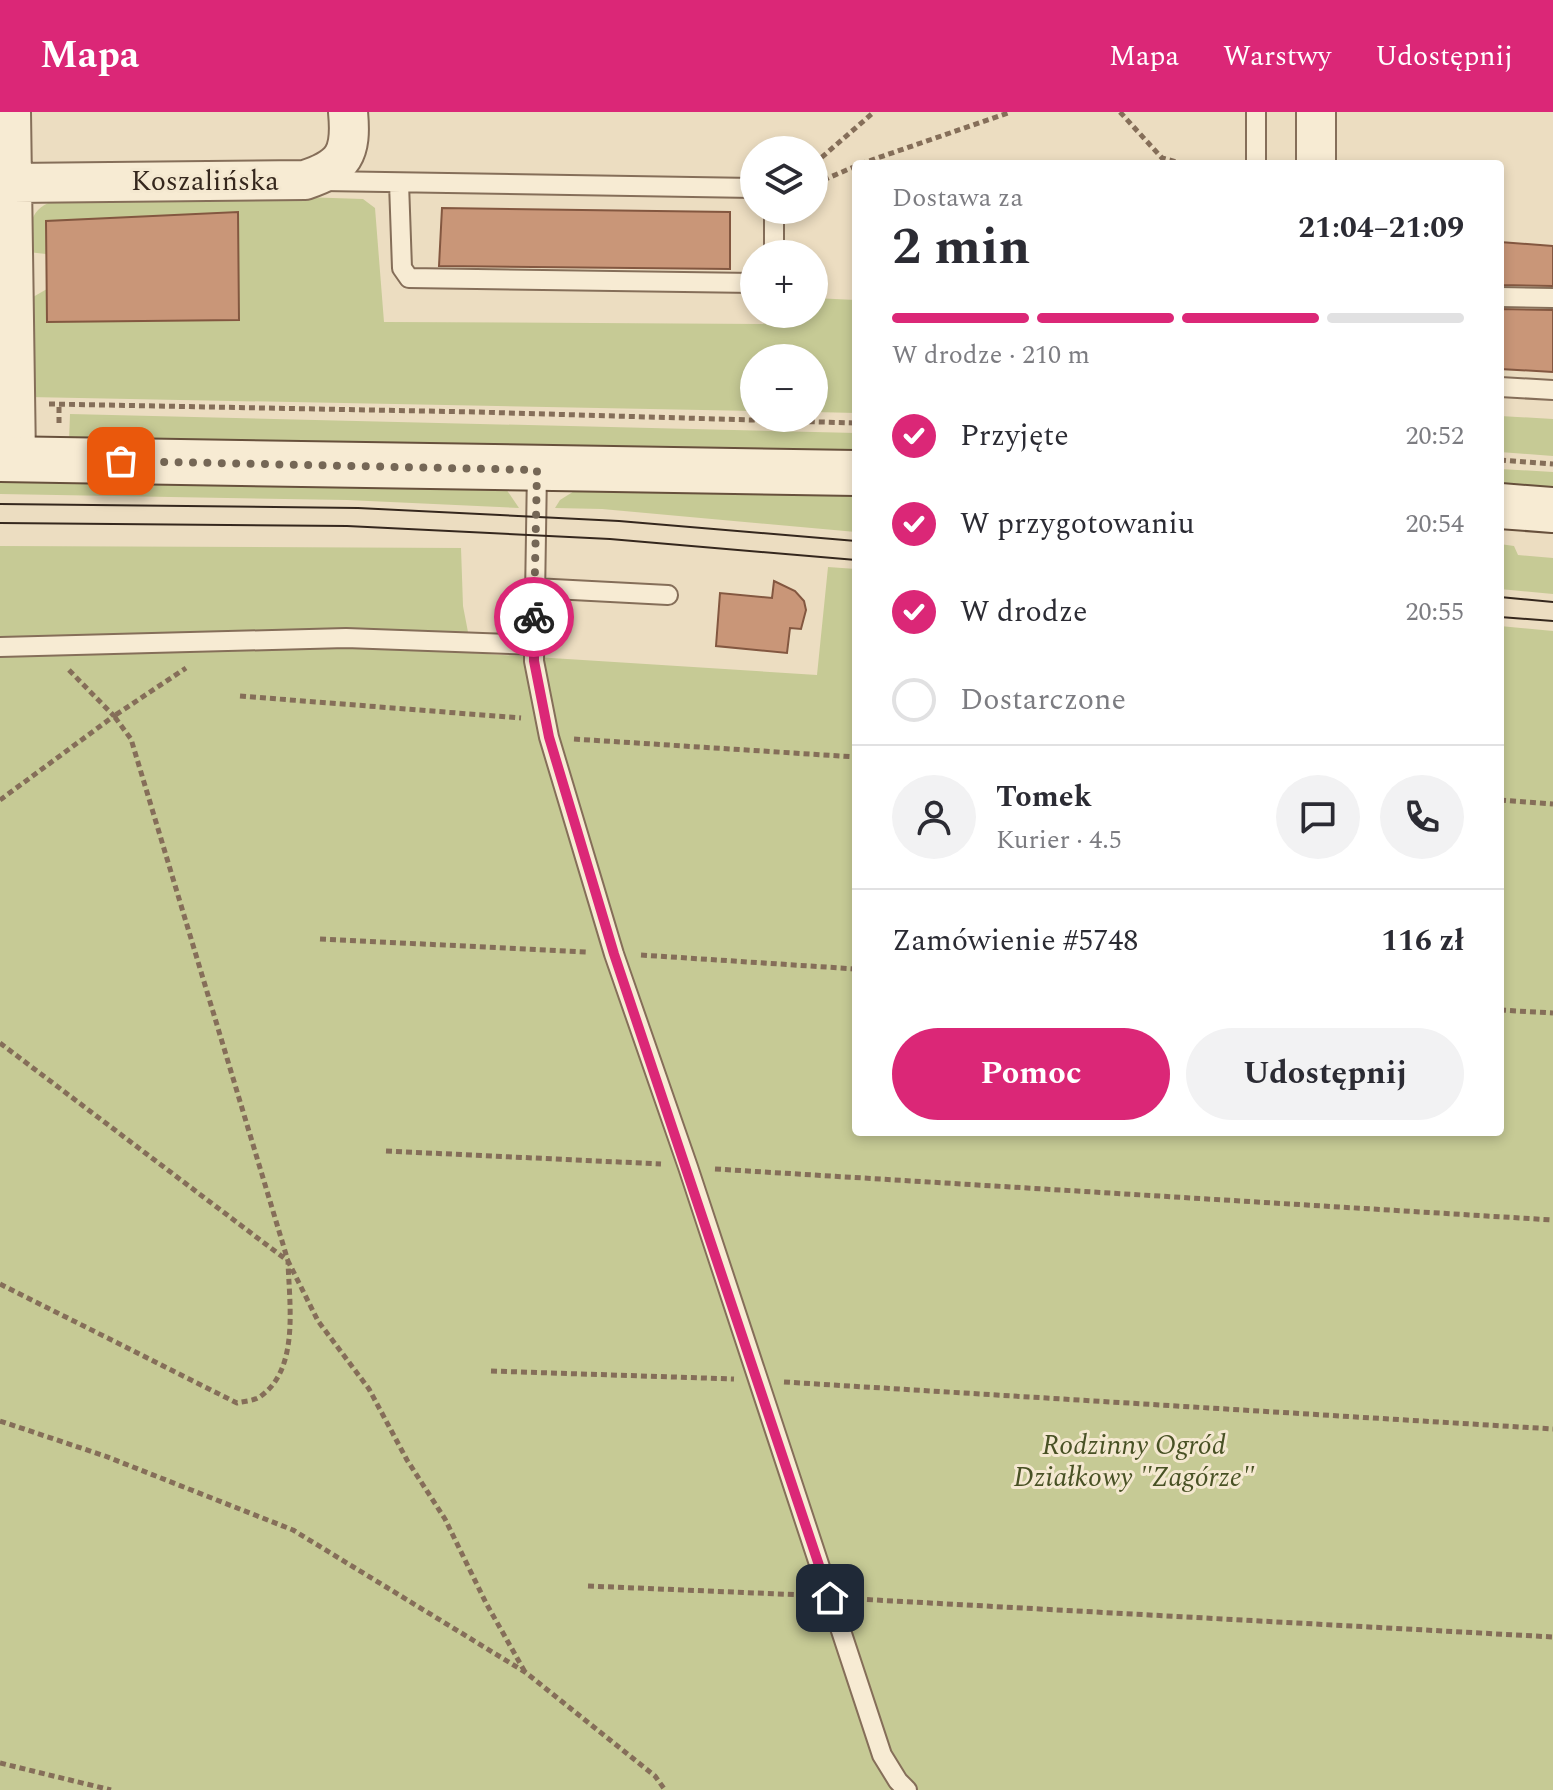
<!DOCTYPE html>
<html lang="pl">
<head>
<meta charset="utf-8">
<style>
	body { margin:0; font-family:Spectral,serif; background:#f2f2f3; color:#2b2b33; height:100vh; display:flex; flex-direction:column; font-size:30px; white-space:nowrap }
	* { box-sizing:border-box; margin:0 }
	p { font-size:26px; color:#7c7c81 }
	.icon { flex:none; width:44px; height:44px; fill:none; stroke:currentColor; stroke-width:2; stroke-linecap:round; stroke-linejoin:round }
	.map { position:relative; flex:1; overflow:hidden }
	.sheet { position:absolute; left:852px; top:48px; width:652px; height:976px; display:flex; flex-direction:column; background:#fff; border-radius:8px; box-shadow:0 4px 12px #0003 }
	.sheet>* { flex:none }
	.controls { position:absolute; left:740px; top:24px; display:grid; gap:16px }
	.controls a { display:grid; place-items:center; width:88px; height:88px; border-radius:50%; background:#fff; box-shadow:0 4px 12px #0003; font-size:40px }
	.pin { position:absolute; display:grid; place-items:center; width:68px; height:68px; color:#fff; margin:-34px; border-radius:16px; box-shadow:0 4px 12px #0006 }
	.courier { position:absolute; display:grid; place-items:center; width:80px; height:80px; margin:-40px; border:6px solid #db2777; border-radius:50%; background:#fff; color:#222; box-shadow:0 2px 10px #0007 }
	.summary em { font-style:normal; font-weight:700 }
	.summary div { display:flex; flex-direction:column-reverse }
	.summary { display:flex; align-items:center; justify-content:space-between; height:136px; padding:0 40px }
	h1 { font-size:52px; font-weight:700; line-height:60px }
	.bar { display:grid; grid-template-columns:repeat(4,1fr); gap:12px 8px; align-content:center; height:96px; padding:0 40px }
	.bar i { height:10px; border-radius:6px; background:#e1e1e2 }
	.bar .current { background:#db2777 }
	.bar p { grid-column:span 4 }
	.line { display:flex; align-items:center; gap:20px; padding:0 40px; border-top:2px solid #e1e1e2 }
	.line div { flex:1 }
	.round { display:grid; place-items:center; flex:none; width:84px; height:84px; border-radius:42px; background:#f2f2f3 }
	ol { padding:0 40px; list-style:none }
	li { display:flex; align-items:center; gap:24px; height:88px }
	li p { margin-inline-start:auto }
	li .icon { padding:8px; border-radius:50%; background:#db2777; color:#fff; stroke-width:4 }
	li:last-child { color:#7c7c81 }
	li i { width:44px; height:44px; border:4px solid #e1e1e2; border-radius:50% }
	.action { display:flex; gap:16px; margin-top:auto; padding:16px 40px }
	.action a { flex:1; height:92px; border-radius:48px; background:#db2777; color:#fff; font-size:32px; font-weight:700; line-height:92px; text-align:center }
	.action a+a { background:#f2f2f3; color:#2b2b33 }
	header { display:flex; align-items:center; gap:48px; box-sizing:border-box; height:112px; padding:0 40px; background:#db2777; color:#fff }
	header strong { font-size:38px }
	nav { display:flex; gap:44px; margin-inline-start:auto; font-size:28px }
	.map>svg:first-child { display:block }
	.green { fill:#c6ca95 }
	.building { fill:#c99678; stroke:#835740; stroke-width:2 }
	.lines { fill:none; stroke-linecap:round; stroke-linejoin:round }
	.lane-casing { stroke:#856e59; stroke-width:22 }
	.street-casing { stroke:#856e59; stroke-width:42 }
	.secondary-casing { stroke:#67503c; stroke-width:48 }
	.path { stroke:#856e59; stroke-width:5; stroke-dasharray:6 4; stroke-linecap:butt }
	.lane { stroke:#f7ebd3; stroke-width:18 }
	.street { stroke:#f7ebd3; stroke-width:38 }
	.secondary { stroke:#f7ebd3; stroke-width:44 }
	.tram { stroke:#35271d; stroke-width:2 }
	.done { stroke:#756756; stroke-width:8; stroke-dasharray:0 14.4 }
	.route { stroke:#db2777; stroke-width:10 }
	.labels { text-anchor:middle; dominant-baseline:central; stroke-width:6; stroke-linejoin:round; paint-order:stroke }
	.street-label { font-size:28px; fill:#35271d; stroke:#f4e8d0 }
	.park-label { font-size:28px; font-style:italic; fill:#485124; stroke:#f4e8d0 }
</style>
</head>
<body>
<header>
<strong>Mapa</strong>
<nav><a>Mapa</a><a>Warstwy</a><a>Udostępnij</a></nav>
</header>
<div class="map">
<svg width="1553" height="1678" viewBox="0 0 1553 1678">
	<rect width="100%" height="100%" fill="#ecddc1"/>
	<path class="green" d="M302 85 363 87 375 96 384 210 789 212V202H814V186L856 188V301L814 300V246H754V299L29 285 28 193 33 185 47 177 48 210 239 207 238 100 46 109V142L28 140C29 114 29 95 57 88Z
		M70 302 856 321V345L69 329Z
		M1500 304 1553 307V344L1500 340Z
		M1500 357 1553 360V383L1500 380Z
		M0 365 504 374 519 396 347 388 0 382Z
		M579 376 856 379V420L602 397 555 396 560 388Z
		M1500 432 1514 434 1518 443 1553 446V482L1500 477Z
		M0 434 461 436 463 494 472 541 817 563 828 455 856 457V1020H1500V514L1553 519V1678H0Z"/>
	<path class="building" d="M442 96 730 100V157L439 154Z
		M238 100 239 208 47 210 46 109Z
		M1500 130 1553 134V174L1500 173Z
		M1500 197 1553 198V260L1500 257Z
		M774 469 795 479 804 489 806 498 801 517 790 516 787 541 716 534 720 481 772 486Z"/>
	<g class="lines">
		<defs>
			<path id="lane" d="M1256 52V0
				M323 69 754 76
				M399 71 402 156 409 166 754 171
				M774 98V142
				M1500 185 1553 186
				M1500 275 1553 278
				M537 358 534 549 549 625 614 842 688 1055 882 1643 898 1669 907 1678
				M534 476 668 483
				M0 535 346 526 534 533"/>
			<path id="street" d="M11 0 16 347
				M1316 52V0
				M13 71 305 68C344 55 352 42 348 0"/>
			<path id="secondary" d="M0 347 856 361
				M1500 394 1553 398"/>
		</defs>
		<use href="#lane" class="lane-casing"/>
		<use href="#street" class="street-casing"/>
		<use href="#secondary" class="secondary-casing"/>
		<path class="path" d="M1120 0 1162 46 1184 52
			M814 52 874 0
			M860 52 1011 0
			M814 72 856 54
			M49 292 476 300 856 311
			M59 311V292
			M1500 348 1553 352
			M240 584 521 606
			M574 627 856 645
			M0 688 114 604 68 557
			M1500 688 1553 692
			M320 827 587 840
			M641 843 856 857
			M1500 898 1553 901
			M0 931 288 1149 318 1209 369 1277 407 1348 445 1407 486 1491 525 1560
			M386 1039 661 1052
			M715 1057 1553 1108
			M0 1172 237 1291C244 1289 255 1289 261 1284 300 1256 289 1190 288 1149L131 627 114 604 186 556
			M491 1259 734 1267
			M784 1270 1553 1317
			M0 1309 105 1344 293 1418 525 1560 655 1664 665 1678
			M588 1474 803 1483
			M857 1487 1553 1525
			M0 1651 111 1678"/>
		<use href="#lane" class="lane"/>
		<use href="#street" class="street"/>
		<use href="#secondary" class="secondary"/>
		<path class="tram" d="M0 392 358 396 619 409 856 429
			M0 411 347 414 610 427 856 448
			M1500 485 1553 490
			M1500 505 1553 509"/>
	</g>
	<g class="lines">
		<path class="done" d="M121 349 537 358 534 505"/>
		<path class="route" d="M534 505V549L549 625 614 842 830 1486"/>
	</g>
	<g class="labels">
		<g class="street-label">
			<text x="205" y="69">Koszalińska</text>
		</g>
		<g class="park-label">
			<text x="1134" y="1333">Rodzinny Ogród<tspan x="1134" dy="32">Działkowy "Zagórze"</tspan></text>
		</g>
	</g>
</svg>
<div class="controls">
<a><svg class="icon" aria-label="layers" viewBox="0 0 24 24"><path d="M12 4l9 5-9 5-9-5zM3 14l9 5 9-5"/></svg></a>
<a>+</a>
<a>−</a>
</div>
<div class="pin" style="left:121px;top:349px;background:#ea580c"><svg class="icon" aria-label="bag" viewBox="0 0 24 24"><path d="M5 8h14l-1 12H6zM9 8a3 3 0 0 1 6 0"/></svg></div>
<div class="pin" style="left:830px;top:1486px;background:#1f2937"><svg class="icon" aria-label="home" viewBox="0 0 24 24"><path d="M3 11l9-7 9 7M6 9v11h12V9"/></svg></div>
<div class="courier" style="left:534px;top:505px"><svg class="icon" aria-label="bike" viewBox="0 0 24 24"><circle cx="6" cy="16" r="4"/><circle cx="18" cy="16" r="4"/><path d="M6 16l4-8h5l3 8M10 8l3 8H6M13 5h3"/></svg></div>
<section class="sheet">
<div class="summary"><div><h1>2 min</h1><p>Dostawa za</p></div><em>21:04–21:09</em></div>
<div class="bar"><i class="current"></i><i class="current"></i><i class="current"></i><i></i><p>W drodze · 210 m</p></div>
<ol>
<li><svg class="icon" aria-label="check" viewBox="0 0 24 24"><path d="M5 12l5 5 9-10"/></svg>Przyjęte<p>20:52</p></li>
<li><svg class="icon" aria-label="check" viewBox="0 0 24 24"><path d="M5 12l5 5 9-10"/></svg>W przygotowaniu<p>20:54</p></li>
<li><svg class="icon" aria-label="check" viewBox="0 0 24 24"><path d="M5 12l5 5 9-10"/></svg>W drodze<p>20:55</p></li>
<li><i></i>Dostarczone</li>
</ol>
<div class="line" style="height:144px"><a class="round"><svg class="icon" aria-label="person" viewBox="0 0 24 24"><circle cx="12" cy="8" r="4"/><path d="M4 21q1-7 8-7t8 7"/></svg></a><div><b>Tomek</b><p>Kurier · 4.5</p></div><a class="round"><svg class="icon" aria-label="chat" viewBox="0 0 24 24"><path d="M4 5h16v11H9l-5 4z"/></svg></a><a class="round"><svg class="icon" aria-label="phone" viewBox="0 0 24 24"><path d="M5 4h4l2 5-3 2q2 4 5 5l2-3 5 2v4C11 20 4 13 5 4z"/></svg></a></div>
<div class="line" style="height:104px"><div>Zamówienie #5748</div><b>116 zł</b></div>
<div class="action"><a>Pomoc</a><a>Udostępnij</a></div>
</section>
</div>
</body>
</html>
